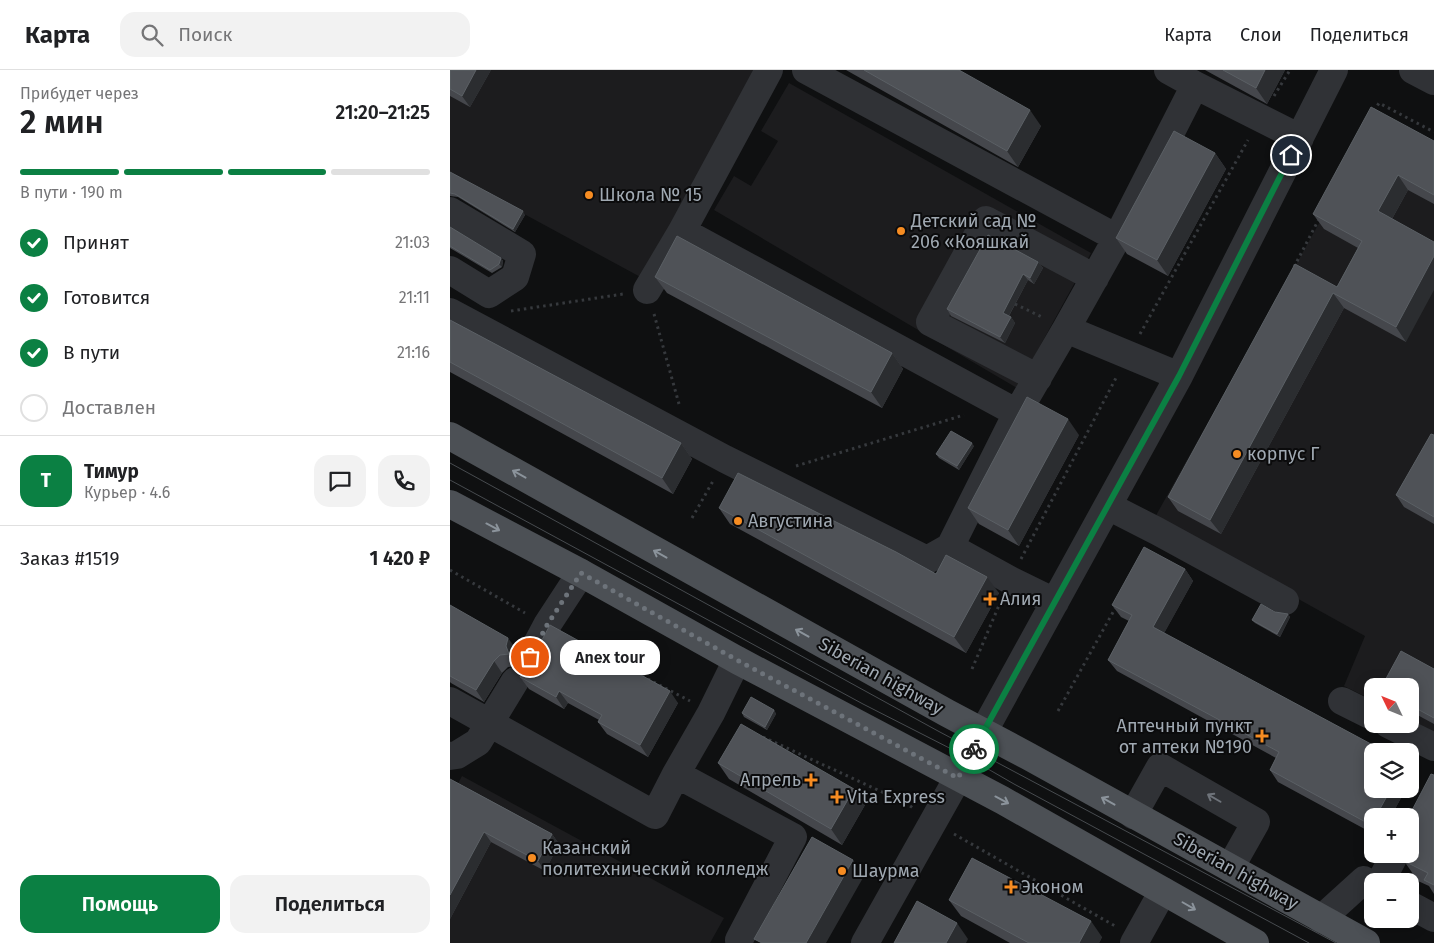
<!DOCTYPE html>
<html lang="ru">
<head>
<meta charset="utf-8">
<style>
	body { margin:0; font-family:"Fira Sans",sans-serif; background:#f2f2f2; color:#202124; height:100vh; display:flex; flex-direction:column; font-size:19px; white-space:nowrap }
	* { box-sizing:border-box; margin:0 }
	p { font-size:16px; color:#757577 }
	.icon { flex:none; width:28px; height:28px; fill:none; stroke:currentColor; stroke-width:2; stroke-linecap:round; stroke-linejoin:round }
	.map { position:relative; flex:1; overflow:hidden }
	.panel { display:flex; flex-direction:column; background:#fff; width:450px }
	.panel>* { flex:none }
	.needle { width:32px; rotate:313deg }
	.buttons { position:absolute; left:914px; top:608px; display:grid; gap:10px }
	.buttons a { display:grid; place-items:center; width:55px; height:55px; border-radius:10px; background:#fff; box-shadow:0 2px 12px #0003; font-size:25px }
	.pin { position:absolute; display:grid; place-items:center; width:42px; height:42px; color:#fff; margin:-21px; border:2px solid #fff; border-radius:50%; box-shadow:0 1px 5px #0007 }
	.courier { position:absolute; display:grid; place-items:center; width:50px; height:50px; margin:-25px; border:4px solid #0b8043; border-radius:50%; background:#fff; color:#222; box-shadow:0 1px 6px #0007 }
	.bubble { position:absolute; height:35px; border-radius:15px; background:#fff; box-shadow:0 2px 12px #0003; font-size:16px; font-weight:600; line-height:35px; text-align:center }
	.head em { font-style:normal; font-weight:600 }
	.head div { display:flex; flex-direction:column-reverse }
	.head { display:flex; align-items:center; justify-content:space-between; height:85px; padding:0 20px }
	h1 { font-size:32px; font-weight:600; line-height:38px }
	.bar { display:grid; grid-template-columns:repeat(4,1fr); gap:8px 5px; align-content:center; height:60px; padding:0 20px }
	.bar i { height:6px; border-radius:4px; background:#e0e0e0 }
	.bar .selected { background:#0b8043 }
	.bar p { grid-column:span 4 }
	.line { display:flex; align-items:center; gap:12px; padding:0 20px; border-top:1px solid #e0e0e0 }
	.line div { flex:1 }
	.round { display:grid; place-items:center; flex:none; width:52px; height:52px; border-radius:15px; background:#f2f2f2 }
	ol { padding:0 20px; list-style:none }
	li { display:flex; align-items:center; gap:15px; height:55px }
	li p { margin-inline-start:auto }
	li .icon { padding:5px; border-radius:50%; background:#0b8043; color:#fff; stroke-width:4 }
	li:last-child { color:#757577 }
	li i { width:28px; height:28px; border:2px solid #e0e0e0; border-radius:50% }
	.primary-button { display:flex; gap:10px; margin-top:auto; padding:10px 20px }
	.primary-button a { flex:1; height:58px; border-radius:15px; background:#0b8043; color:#fff; font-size:20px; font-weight:600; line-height:58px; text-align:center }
	.primary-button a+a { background:#f2f2f2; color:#202124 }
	header { display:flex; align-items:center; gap:30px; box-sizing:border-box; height:70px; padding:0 25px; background:#fff; border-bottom:1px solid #e0e0e0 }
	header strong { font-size:24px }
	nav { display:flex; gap:28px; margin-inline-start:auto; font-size:18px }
	.search { width:350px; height:45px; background:#f2f2f2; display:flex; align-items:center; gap:12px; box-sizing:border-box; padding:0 18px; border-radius:15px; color:#757577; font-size:19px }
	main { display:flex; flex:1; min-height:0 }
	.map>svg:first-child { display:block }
	.built { fill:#1c1c1e }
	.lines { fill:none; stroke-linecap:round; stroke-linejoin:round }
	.path { stroke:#36393d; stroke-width:3; stroke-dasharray:2.5 4; stroke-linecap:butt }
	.minor { stroke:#303236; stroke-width:28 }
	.major { stroke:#4c5055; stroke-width:28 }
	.tram { stroke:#474b4f; stroke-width:1 }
	.wall { fill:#45474c }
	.shaded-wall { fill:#2b2d30 }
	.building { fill:#4f5257; stroke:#5b6065 }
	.oneway { stroke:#8b939b }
	.oneway2 { stroke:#6e737a }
	.done { stroke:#6d737a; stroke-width:5; stroke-dasharray:0 9 }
	.route { stroke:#0b8043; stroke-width:6 }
	.poi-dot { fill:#f68c22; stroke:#0b0b0c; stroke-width:2 }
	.labels { text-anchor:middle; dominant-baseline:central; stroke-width:4; stroke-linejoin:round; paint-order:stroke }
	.poi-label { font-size:18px; fill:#a0a9b2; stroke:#0b0b0c; text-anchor:start }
	.street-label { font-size:18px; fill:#a0a9b2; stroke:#0b0b0c }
</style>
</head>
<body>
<header>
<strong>Карта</strong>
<div class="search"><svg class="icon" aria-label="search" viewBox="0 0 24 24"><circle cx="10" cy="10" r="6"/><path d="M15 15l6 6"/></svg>Поиск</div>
<nav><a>Карта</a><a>Слои</a><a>Поделиться</a></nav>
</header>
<main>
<section class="panel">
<div class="head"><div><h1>2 мин</h1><p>Прибудет через</p></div><em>21:20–21:25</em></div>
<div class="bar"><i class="selected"></i><i class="selected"></i><i class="selected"></i><i></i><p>В пути · 190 m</p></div>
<ol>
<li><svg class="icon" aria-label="check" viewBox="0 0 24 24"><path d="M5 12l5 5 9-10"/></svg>Принят<p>21:03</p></li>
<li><svg class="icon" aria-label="check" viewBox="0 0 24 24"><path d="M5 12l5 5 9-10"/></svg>Готовится<p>21:11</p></li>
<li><svg class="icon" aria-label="check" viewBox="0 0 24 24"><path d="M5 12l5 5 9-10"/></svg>В пути<p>21:16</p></li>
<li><i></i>Доставлен</li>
</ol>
<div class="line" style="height:90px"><b class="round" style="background:#0b8043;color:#fff">Т</b><div><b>Тимур</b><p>Курьер · 4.6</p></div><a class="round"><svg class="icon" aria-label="chat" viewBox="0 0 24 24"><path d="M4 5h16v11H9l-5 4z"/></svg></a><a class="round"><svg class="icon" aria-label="phone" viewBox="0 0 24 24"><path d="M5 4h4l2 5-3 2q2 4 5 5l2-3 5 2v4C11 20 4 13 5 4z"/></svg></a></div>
<div class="line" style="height:65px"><div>Заказ #1519</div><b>1 420 ₽</b></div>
<div class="primary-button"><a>Помощь</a><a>Поделиться</a></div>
</section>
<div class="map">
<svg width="984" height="873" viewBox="0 0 984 873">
	<rect width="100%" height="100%" fill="#0f1011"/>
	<path class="built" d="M0 0H305L196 210 0 104Z
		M339 13 641 183 567 318 264 140 284 106 301 116 328 71 311 61Z
		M930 44 984 74V662L960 649V616H922V630L894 616 915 566 704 449Z
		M12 706 274 848 260 873H0V729Z"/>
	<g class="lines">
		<path class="path" d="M824 26 840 0
			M924 41 929 33 984 62
			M844 197 870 147
			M565 234 594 248
			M61 241 173 224
			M204 244 229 334
			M690 264 798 70
			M346 396 514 345
			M242 448 263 411
			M571 489 667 306
			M0 500 75 543
			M522 599 550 533
			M192 606 240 631
			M608 641 667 535
			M313 667 456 733 463 738
			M504 764 665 856"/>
		<path class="minor" d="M356 0 667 168
			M718 0 745 15 850 68
			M963 0 984 11
			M0 141 72 184 65 207 39 224 0 200
			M232 161 567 343
			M197 220 232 161 319 0
			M0 242 275 389 477 490 500 477 560 510 605 532
			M729 306 616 259 667 168 745 15
			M588 308 480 252 536 150 645 208
			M658 436 707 461 835 531
			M500 477 567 343 616 259
			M80 587 97 555 131 503
			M0 631 205 745 226 704 261 643 287 590
			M892 631 922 646
			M938 654 984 677
			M0 686 7 685 28 672 65 611
			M226 704 343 767 289 870
			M683 745 710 697 806 752 780 798
			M931 811 945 784
			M960 835 984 848
			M871 849 914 810 922 815
			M415 873 519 688 729 306 884 0
			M684 873 713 821"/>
		<path class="major" d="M0 366 497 643 578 686 916 873
			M0 434 131 503 287 590 552 730 805 873"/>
		<path class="tram" d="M0 393 488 661 886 873
			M0 410 413 634 519 688 564 714 859 873"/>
	</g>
	<path class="wall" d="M0 0H41L20 37 0 26Z
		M396 0H509L591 56 568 97Z
		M755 0H835L817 34Z
		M984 71V134L958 120 942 149 956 272 894 238 771 464 728 441 718 427 887 217 908 178 874 159 863 144Z
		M765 83 776 99 718 206 677 184 666 168Z
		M0 102 75 145 65 162 8 127 0 126Z
		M0 157 51 188 53 191 52 197 42 203 0 178Z
		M588 192 593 198 584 214 578 210 559 246 561 247 565 253 555 273 501 246 497 239Z
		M205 207 442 283 453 299 432 338 217 223Z
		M0 250 231 373 242 389 223 424 0 302Z
		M629 365 569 476 529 454 518 438Z
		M984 365V454L954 437 946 425Z
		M524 376 509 400 489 388 486 384Z
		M269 438 486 504 549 523 516 583 280 454Z
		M735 499 743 511 714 563 956 719 941 746H922V763L828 712 820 700 826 688 667 601 658 590 679 551 671 547 662 535Z
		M0 535 66 579 64 588 67 596 58 597 52 603 34 632 1 613 0 612Z
		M825 542 838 544 840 547 830 567 805 553 802 550Z
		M72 599 228 633 198 687 157 664 148 652 149 650 118 633 114 639 79 619 70 607Z
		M984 599V654L960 641V616Z
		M324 640 326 644 317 660 294 647 292 643Z
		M268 693 415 735 392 775 279 709Z
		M984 705V824L979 816 968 811 954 791 957 784H960V746Z
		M0 709 102 764 109 774 95 801 41 772 0 849Z
		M499 830 652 867 649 873H560L511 846Z"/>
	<path class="shaded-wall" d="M26 0H41L20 37 12 26Z
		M815 0H835L817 34 806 18Z
		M580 40 591 56 568 97 557 81Z
		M765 83 776 99 718 206 707 190Z
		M948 105 958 120 938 156 928 141Z
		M73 141 75 145 65 162 63 159Z
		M984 186V220L956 272 946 257Z
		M51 188 53 191 52 197 49 194Z
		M588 192 593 198 584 214 580 208Z
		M573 204 578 210 557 249 553 243Z
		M883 223 894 238 771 464 760 450Z
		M561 247 565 253 555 273 550 267Z
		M442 283 453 299 432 338 421 322Z
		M618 349 629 365 569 476 558 460Z
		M231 373 242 389 223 424 212 408Z
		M522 373 524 376 509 400 507 396Z
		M735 499 743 511 711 569 703 557Z
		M537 507 549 523 516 583 504 567Z
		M838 544 840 547 830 567 827 564Z
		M58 568 66 579 64 588 67 596 59 584 56 576Z
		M44 591 52 603 34 632 26 620Z
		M109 621 118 633 114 639 106 627Z
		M220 621 228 633 198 687 190 675Z
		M324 640 326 644 317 660 315 657Z
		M960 699 963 704 960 710Z
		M404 719 415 735 392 775 381 759Z
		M941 719H956L941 746H926Z
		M34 762 41 772 0 849V825Z
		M102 764 109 774 95 801 88 791Z
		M403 790 414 806 376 873H356Z
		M641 851 652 867 649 873H629Z
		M507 853 518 869 516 873H496Z"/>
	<path class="building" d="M0 0H26L12 26 0 19Z
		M414 0H509L580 40 557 81Z
		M773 0H815L806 18Z
		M921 37 984 71V125L948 105 928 141 984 172V186L946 257 883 223 760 450 718 427 845 194 887 217 912 171 863 144Z
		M724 61 765 83 707 190 666 168Z
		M0 102 73 141 63 159 5 124 0 123Z
		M0 157 51 188 49 194 40 200 0 176Z
		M538 165 588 192 580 208 573 204 553 243 561 247 550 267 497 239Z
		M227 166 442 283 421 322 205 207Z
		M0 250 231 373 212 408 0 292Z
		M577 327 618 349 558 460 518 438Z
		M501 361 522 373 507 396 486 384Z
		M981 364 984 365V447L946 425Z
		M288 403 446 482 486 504 496 485 537 507 504 567 269 438Z
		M694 477 735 499 703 557 934 681H922V719H941L926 746H922V753L921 755 820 700 829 682 658 590 682 545 662 535Z
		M811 534 825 542 838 544 827 564 802 550Z
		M0 535 58 568 56 576 59 584 50 585 44 591 26 620 0 606Z
		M100 555 220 621 190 675 148 652 152 645 109 621 106 627 70 607 72 599 69 590 73 591 80 589 85 583Z
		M951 581 984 599V648L960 635V616H932Z
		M301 627 324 640 315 657 292 643Z
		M291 654 404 719 381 759 268 693Z
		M981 704 984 705V815L974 810 978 803 954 791 957 784H960V779L961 776H960V746H959Z
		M0 709 102 764 88 791 34 762 0 825Z
		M362 767 403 790 356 873H312L304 869Z
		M522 788 641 851 629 873H579L499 830Z
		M467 831 507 853 496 873H444Z"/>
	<defs><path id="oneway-shaft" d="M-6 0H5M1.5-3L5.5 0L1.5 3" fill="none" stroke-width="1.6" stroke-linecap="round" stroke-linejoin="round" transform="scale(1.25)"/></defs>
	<g class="oneway">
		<use href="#oneway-shaft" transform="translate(69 404) rotate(-151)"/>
		<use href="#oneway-shaft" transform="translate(43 457) rotate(28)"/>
		<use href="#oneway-shaft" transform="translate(210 484) rotate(-151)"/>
		<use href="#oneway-shaft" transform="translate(352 563) rotate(-151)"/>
		<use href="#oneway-shaft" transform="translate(552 730) rotate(28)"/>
		<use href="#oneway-shaft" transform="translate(658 731) rotate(-151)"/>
		<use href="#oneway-shaft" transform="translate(739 836) rotate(30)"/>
	</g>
	<use class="oneway2" href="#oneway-shaft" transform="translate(764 728) rotate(-150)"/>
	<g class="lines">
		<path class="done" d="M80 587 97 555 131 503 287 590 508 708 524 679"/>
		<path class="route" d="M524 679 729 306 841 85"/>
	</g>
	<g class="poi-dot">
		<circle cx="139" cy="125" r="5"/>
		<circle cx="451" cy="161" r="5"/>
		<circle cx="787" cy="384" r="5"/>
		<circle cx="288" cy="451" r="5"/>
		<path d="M537.5 521.5h5v5h5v5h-5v5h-5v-5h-5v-5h5z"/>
		<path d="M809.5 658.5h5v5h5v5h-5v5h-5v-5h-5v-5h5z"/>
		<path d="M358.5 702.5h5v5h5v5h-5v5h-5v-5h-5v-5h5z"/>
		<path d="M384.5 719.5h5v5h5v5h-5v5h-5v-5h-5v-5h5z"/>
		<circle cx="82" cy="788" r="5"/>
		<circle cx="392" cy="801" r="5"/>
		<path d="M558.5 809.5h5v5h5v5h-5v5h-5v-5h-5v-5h5z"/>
	</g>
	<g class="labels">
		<g class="poi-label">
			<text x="149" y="125">Школа № 15</text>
			<text x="461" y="151">Детский сад №<tspan x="461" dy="21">206 «Кояшкай</tspan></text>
			<text x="797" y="384">корпус Г</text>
			<text x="298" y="451">Августина</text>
			<text x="550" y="529">Алия</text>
			<text x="802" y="656" text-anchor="end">Аптечный пункт<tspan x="802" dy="21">от аптеки №190</tspan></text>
			<text x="351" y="710" text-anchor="end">Апрель</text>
			<text x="397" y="727">Vita Express</text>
			<text x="92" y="778">Казанский<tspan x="92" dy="21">политехнический колледж</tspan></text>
			<text x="402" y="801">Шаурма</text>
			<text x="571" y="817">Эконом</text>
		</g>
		<g class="street-label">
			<text transform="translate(431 606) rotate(29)">Siberian highway</text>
			<text transform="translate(786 801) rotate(29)">Siberian highway</text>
		</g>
	</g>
</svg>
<div class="buttons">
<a><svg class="needle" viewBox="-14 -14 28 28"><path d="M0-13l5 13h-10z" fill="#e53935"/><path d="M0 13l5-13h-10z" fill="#757577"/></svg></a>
<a><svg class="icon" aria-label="layers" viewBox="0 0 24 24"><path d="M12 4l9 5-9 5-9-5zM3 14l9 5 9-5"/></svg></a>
<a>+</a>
<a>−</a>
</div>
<div class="pin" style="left:80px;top:587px;background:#ea580c"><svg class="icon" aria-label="bag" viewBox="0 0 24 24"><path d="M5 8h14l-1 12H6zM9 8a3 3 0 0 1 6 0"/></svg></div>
<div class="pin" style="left:841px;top:85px;background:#1f2937"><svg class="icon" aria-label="home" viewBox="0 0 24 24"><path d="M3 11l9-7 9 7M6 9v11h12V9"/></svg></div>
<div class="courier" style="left:524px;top:679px"><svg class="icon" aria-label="bike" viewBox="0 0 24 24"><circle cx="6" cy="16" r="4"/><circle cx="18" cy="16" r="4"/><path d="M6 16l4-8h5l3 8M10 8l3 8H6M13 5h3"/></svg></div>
<div class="bubble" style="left:110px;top:570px;width:100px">Anex tour</div>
</div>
</main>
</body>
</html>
